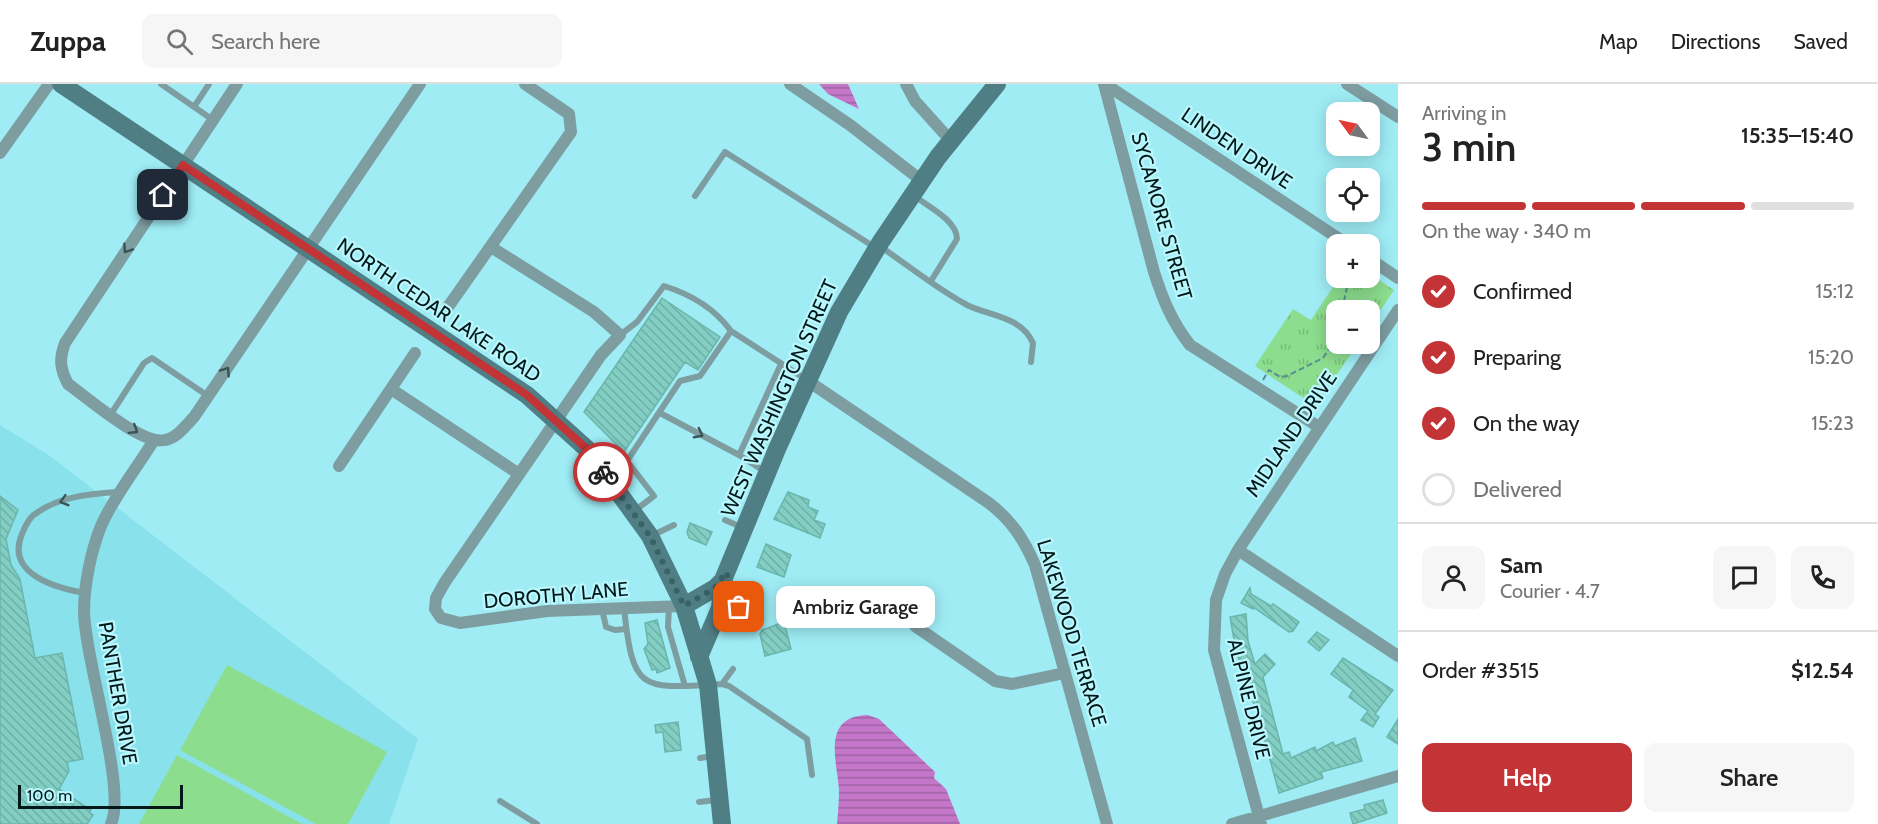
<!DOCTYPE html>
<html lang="en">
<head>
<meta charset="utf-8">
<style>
	body { margin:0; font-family:Cabin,sans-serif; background:#f6f6f6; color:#222; height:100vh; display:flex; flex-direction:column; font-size:22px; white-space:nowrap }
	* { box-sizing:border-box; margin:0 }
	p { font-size:20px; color:#767676 }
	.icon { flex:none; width:33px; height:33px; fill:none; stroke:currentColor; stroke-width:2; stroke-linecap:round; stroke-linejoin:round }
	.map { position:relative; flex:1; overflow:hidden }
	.details { display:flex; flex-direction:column; background:#fff; width:480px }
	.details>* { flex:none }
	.needle { width:39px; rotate:303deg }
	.controls { position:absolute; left:1326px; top:18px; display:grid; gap:12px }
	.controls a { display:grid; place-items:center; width:54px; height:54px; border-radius:12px; background:#fff; box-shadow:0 3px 15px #0003; font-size:30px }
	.scale { position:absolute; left:18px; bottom:15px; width:165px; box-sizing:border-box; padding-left:6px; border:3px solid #01181b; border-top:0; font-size:16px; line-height:21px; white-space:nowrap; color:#01181b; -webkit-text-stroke:4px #baf7fd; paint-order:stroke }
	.pin { position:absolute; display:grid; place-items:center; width:51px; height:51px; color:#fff; margin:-26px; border-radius:12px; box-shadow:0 3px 9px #0006 }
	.courier { position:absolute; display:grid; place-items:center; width:60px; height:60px; margin:-30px; border:4px solid #c33436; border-radius:50%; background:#fff; color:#222; box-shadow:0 2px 8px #0007 }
	.bubble { position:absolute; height:42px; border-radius:12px; background:#fff; box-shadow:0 3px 15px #0003; font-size:20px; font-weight:600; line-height:42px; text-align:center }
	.summary em { font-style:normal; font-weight:600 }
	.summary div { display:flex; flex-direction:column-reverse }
	.summary { display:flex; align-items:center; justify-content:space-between; height:102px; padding:0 24px }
	h1 { font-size:39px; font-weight:600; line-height:45px }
	.bar { display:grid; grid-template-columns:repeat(4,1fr); gap:9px 6px; align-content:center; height:72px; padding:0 24px }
	.bar i { height:8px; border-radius:4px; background:#e0e0e0 }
	.bar .active { background:#c33436 }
	.bar p { grid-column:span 4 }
	.line { display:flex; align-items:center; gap:15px; padding:0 24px; border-top:2px solid #e0e0e0 }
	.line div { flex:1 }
	.round { display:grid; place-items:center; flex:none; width:63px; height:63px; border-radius:12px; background:#f6f6f6 }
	ol { padding:0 24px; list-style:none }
	li { display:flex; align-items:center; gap:18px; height:66px }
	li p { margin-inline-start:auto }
	li .icon { padding:6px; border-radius:50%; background:#c33436; color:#fff; stroke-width:4 }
	li:last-child { color:#767676 }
	li i { width:33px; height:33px; border:3px solid #e0e0e0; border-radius:50% }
	.action { display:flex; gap:12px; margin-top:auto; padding:12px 24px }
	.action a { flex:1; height:69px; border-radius:12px; background:#c33436; color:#fff; font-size:24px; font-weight:600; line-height:69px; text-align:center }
	.action a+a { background:#f6f6f6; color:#222 }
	header { display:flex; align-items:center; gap:36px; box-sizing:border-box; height:84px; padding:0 30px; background:#fff; border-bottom:2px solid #e0e0e0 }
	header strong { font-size:28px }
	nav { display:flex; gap:33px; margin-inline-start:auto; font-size:21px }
	.search { width:420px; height:54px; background:#f6f6f6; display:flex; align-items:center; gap:15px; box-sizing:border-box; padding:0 21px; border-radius:12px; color:#767676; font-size:22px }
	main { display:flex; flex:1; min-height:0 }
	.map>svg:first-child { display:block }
	.built { fill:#88e1eb }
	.grass { fill:url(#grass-tufts) }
	.pitch { fill:#8cdd8e }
	.water { fill:url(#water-rules) }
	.building { fill:url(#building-back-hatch); stroke:#6ab6ac; stroke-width:1.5 }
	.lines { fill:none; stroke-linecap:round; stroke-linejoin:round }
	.path { stroke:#598e94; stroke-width:2; stroke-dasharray:6 3; stroke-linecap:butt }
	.lane { stroke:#7e9da1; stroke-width:6 }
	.street { stroke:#7e9da1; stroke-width:12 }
	.secondary { stroke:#4f7e84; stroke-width:18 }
	.oneway { stroke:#395457 }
	.done { stroke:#386267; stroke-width:6; stroke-dasharray:0 10.8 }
	.route { stroke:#c33436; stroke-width:8 }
	.labels { text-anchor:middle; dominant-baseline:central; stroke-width:4.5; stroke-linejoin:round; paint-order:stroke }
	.street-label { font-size:20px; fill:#01181b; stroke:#baf7fd }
</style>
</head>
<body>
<header>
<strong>Zuppa</strong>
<div class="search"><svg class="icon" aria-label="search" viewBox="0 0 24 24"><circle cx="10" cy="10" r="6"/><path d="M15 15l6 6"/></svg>Search here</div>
<nav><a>Map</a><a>Directions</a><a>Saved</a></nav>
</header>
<main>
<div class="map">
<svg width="1398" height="740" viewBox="0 0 1398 740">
	<defs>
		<pattern id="grass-tufts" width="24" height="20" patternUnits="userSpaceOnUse" patternTransform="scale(1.5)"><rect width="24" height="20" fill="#8cdd8e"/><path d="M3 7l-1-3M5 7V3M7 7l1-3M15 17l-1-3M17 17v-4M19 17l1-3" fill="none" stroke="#77bd7a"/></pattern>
		<pattern id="water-rules" width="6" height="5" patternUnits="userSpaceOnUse" patternTransform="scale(1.5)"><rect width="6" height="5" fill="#c477c9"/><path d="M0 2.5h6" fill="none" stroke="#9d61a2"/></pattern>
		<pattern id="building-back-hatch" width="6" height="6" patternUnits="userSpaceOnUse" patternTransform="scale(1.5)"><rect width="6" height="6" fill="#82cec3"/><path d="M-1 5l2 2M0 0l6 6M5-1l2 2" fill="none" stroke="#6eb0a7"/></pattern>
	</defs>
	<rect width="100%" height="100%" fill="#9fecf5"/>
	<path class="built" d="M0 341 50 372 418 655 389 740H0Z"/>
	<path class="grass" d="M1370 190 1394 206 1370 242V226H1336V260H1358L1320 315 1308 317 1255 282 1293 225 1311 236 1339 194H1370Z"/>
	<path class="pitch" d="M227 581 387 668 348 740H316L180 666Z
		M177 671 302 740H139Z"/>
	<path class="water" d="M819 0H848L859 25 828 10Z
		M868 631 879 635 935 688 934 694 946 705 960 740H837C838 729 839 717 839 706 837 677 821 632 868 631Z"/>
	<path class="building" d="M662 214 720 253 698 286 685 278 624 368 584 328Z
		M788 408 809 416 808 423 818 427 814 436 825 440 820 454 774 435Z
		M0 412 18 426 6 455 11 481 20 495 35 574 62 569 83 675 67 678 69 687 59 705 91 726 89 728 93 731 87 740H0Z
		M690 439 712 448 706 461 689 454 687 448Z
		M766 460 791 471 784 493 757 483Z
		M1250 504 1251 510 1271 522 1273 520 1299 538 1293 547 1289 548 1253 523V525L1241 519Z
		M1246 530 1248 557 1255 580 1265 570 1275 580 1263 593 1283 670 1289 668 1291 674 1315 663 1316 667 1333 658 1335 662 1355 654 1362 677 1321 688 1323 694 1279 709 1259 635 1236 567 1230 533Z
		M657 536 670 584 657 589 656 585 652 586 644 565 648 560 645 539Z
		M784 538 791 565 765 572 760 550 762 546Z
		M1317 548 1329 556 1319 567 1308 558Z
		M1343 574 1393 606 1375 630 1379 633 1373 643 1361 636 1368 627 1349 613 1353 606 1331 590Z
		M1398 635V660L1387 653Z
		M678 638 681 666 665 668 663 648 656 649 655 641Z
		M1383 716 1387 729 1353 740 1350 729 1365 725 1364 721Z"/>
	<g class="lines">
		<path class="path" d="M1342 222 1351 223 1372 217
			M1342 226 1349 194
			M1263 296 1269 286 1280 293 1287 292 1323 274 1336 254"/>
		<path class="lane" d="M161 0 213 36
			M194 23 209 0
			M913 111C927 122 957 136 957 155L931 197
			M695 112 725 68 876 164
			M881 163C909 182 937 205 967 221 989 232 1021 232 1033 259L1031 278
			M620 251 637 238 664 202C690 210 715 225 731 247
			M660 329 739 371
			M111 330 144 279 152 274 208 312
			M627 377 654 412 633 428
			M764 387 739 371 781 280
			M610 394 627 377 680 297 700 292 731 247 807 296
			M725 436 741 443
			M653 451 674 441
			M729 495 739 523
			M85 509C56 504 5 490 22 450 25 442 30 432 38 428 61 412 91 410 118 408
			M669 523 668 543 685 602
			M624 524C633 608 640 605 722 600L729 602 807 655 812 691
			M602 525 606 543 615 546 626 545
			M722 600 733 585
			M700 674 713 672
			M500 717 537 740
			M699 718 716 716"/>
		<path class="street" d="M237 0 65 259C59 275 60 285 68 300 88 314 141 361 165 356 177 354 186 341 194 333L420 0
			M790 0 850 41 922 97
			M906 0 915 17 951 57
			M1104 0 1154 188C1163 216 1172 238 1190 261L1319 343
			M1105 0 1347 160
			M1347 0 1398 33
			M0 69 49 0
			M491 163 594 228 620 251 601 271 445 498 436 514 435 525 441 534 460 539 547 527 684 522
			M1370 175 1398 194
			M448 223 571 48 569 30 525 0
			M808 297 989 419C1012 437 1023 454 1035 481L1107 740
			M391 305 519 390
			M339 382 415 269
			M1238 466 1398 572
			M915 542 995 597 1012 600 1065 589
			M111 740C127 705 85 577 84 528 84 501 91 467 101 442 114 412 137 384 154 356
			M1232 740 1398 692
			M1261 740 1214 566 1216 516 1225 490 1238 466 1398 226"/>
		<path class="secondary" d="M61 0 527 311 587 365 650 452 684 522 708 601 722 740
			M684 522 715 504 723 496 777 365 839 228 880 159 938 73 997 0
			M699 573 720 524 723 496"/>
	</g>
	<defs><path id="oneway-chevron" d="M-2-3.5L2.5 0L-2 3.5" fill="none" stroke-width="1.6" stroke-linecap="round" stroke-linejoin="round" transform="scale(1.5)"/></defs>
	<g class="oneway">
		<use href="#oneway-chevron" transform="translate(127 165) rotate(124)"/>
		<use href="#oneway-chevron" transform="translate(226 287) rotate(-56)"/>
		<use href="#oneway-chevron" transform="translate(134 346) rotate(32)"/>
		<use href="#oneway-chevron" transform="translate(699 350) rotate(28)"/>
		<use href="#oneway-chevron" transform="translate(64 417) rotate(164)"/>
	</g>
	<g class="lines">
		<path class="done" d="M603 388 650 452 684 522 715 504 726 488 739 523"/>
		<path class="route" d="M163 111 183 81 527 311 587 365 603 388"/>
	</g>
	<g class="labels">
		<g class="street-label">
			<text transform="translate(1237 64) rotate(34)">LINDEN DRIVE</text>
			<text transform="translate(1162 132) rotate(74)">SYCAMORE STREET</text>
			<text transform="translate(439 226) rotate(34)">NORTH CEDAR LAKE ROAD</text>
			<text transform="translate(779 314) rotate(-66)">WEST WASHINGTON STREET</text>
			<text transform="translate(1291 350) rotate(-56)">MIDLAND DRIVE</text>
			<text transform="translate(556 511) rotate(-5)">DOROTHY LANE</text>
			<text transform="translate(1072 549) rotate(73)">LAKEWOOD TERRACE</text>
			<text transform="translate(118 609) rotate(80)">PANTHER DRIVE</text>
			<text transform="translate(1249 615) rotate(76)">ALPINE DRIVE</text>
		</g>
	</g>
</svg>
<div class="controls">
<a><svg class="needle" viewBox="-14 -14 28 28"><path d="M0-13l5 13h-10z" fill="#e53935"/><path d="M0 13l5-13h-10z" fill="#767676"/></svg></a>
<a><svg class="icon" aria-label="locate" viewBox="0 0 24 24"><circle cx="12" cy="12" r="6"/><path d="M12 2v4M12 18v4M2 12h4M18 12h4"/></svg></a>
<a>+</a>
<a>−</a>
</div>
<div class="scale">100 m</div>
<div class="pin" style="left:739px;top:523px;background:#ea580c"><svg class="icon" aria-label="bag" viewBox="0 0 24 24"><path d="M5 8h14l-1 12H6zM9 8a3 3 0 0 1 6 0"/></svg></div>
<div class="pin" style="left:163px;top:111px;background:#1f2937"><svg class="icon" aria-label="home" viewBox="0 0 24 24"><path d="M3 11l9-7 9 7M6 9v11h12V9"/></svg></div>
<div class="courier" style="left:603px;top:388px"><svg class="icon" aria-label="bike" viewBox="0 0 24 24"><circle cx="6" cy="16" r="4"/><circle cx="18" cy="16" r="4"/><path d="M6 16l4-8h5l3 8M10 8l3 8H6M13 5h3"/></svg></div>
<div class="bubble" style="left:776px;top:502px;width:159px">Ambriz Garage</div>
</div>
<section class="details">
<div class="summary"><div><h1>3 min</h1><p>Arriving in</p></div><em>15:35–15:40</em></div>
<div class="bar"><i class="active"></i><i class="active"></i><i class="active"></i><i></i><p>On the way · 340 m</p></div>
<ol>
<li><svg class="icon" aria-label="check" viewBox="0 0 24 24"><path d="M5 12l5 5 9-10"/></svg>Confirmed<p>15:12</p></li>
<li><svg class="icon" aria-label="check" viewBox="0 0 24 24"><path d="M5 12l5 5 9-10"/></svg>Preparing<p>15:20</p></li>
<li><svg class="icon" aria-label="check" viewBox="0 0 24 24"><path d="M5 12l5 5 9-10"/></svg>On the way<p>15:23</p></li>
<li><i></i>Delivered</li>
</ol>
<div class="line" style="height:108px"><a class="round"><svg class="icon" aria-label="person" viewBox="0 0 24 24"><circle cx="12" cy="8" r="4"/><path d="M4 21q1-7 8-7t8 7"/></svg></a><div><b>Sam</b><p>Courier · 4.7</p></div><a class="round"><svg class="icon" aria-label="chat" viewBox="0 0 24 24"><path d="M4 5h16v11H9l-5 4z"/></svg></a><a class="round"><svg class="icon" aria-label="phone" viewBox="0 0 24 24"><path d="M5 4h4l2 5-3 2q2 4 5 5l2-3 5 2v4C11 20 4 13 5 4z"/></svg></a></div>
<div class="line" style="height:78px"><div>Order #3515</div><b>$12.54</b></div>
<div class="action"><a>Help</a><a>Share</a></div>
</section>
</main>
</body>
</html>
